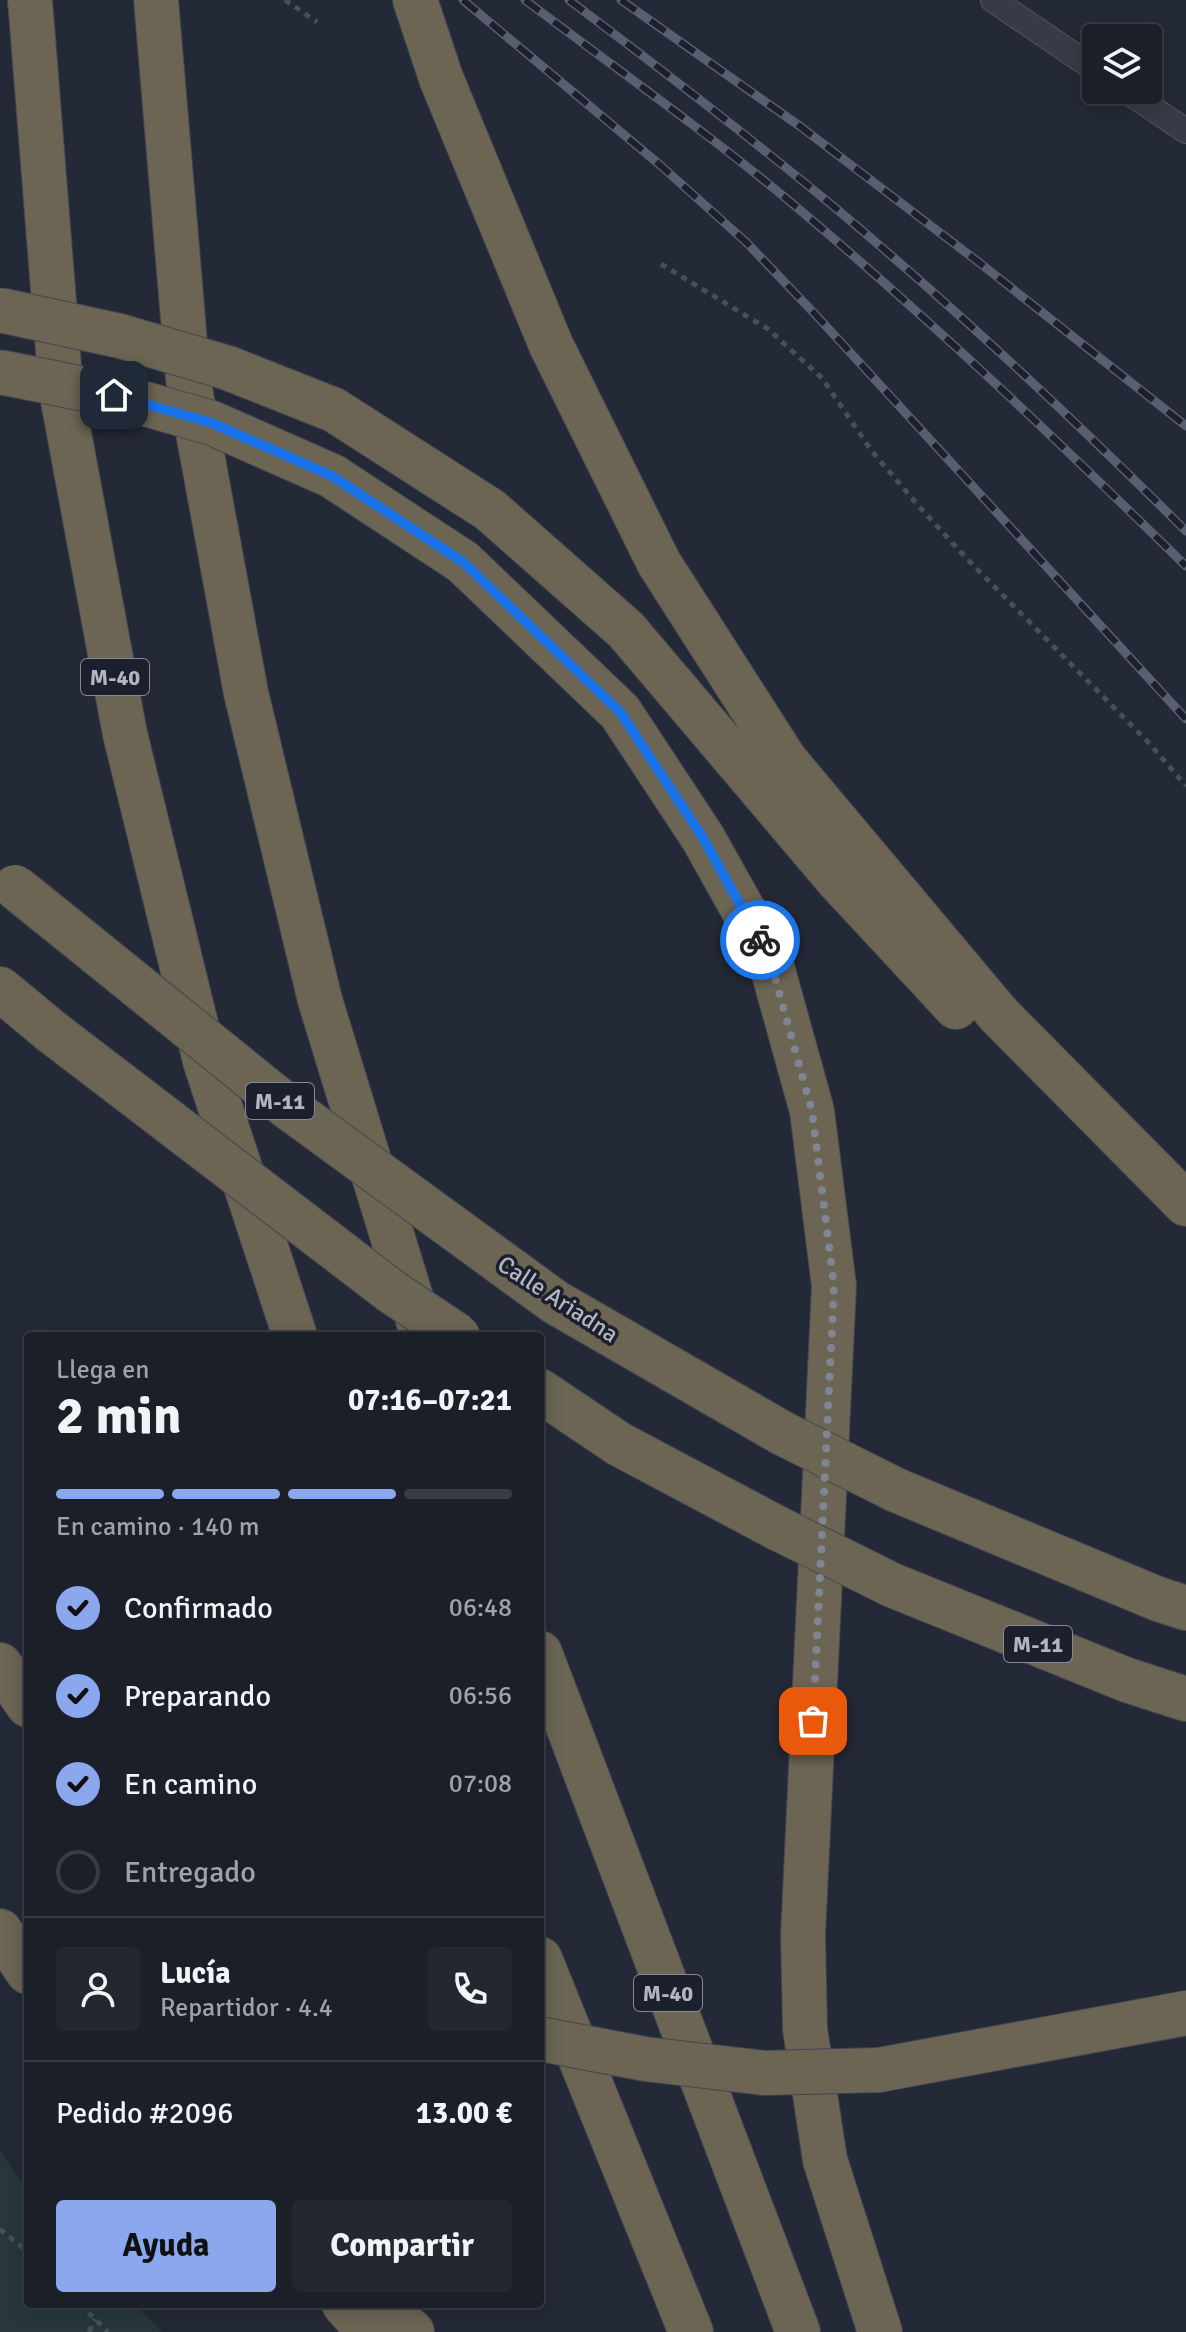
<!DOCTYPE html>
<html lang="es">
<head>
<meta charset="utf-8">
<style>
	body { margin:0; font-family:Signika,sans-serif; background:#232730; color:#f1f3f6; height:100vh; display:flex; flex-direction:column; font-size:30px; white-space:nowrap }
	* { box-sizing:border-box; margin:0 }
	p { font-size:26px; color:#9fa2a8 }
	.icon { flex:none; width:44px; height:44px; fill:none; stroke:currentColor; stroke-width:2; stroke-linecap:round; stroke-linejoin:round }
	.map { position:relative; flex:1; overflow:hidden }
	.details { position:absolute; left:24px; top:1332px; width:520px; height:976px; display:flex; flex-direction:column; background:#1a1f28; border-radius:8px; box-shadow:0 4px 20px #0003,0 0 0 2px #383d45 }
	.details>* { flex:none }
	.controls { position:absolute; left:1082px; top:24px; display:grid; gap:16px }
	.controls a { display:grid; place-items:center; width:80px; height:80px; border-radius:8px; background:#1a1f28; box-shadow:0 4px 20px #0003,0 0 0 2px #383d45; font-size:40px }
	.pin { position:absolute; display:grid; place-items:center; width:68px; height:68px; color:#fff; margin:-34px; border-radius:16px; box-shadow:0 4px 12px #0006 }
	.courier { position:absolute; display:grid; place-items:center; width:80px; height:80px; margin:-40px; border:6px solid #1a73e8; border-radius:50%; background:#fff; color:#222; box-shadow:0 2px 10px #0007 }
	.summary em { font-style:normal; font-weight:800 }
	.summary div { display:flex; flex-direction:column-reverse }
	.summary { display:flex; align-items:center; justify-content:space-between; height:136px; padding:0 32px }
	h1 { font-size:52px; font-weight:800; line-height:60px }
	.bar { display:grid; grid-template-columns:repeat(4,1fr); gap:12px 8px; align-content:center; height:96px; padding:0 32px }
	.bar i { height:10px; border-radius:6px; background:#383d45 }
	.bar .active { background:#8ba7ee }
	.bar p { grid-column:span 4 }
	.line { display:flex; align-items:center; gap:20px; padding:0 32px; border-top:2px solid #383d45 }
	.line div { flex:1 }
	.round { display:grid; place-items:center; flex:none; width:84px; height:84px; border-radius:8px; background:#232730 }
	ol { padding:0 32px; list-style:none }
	li { display:flex; align-items:center; gap:24px; height:88px }
	li p { margin-inline-start:auto }
	li .icon { padding:8px; border-radius:50%; background:#8ba7ee; color:#111; stroke-width:4 }
	li:last-child { color:#9fa2a8 }
	li i { width:44px; height:44px; border:4px solid #383d45; border-radius:50% }
	.primary-button { display:flex; gap:16px; margin-top:auto; padding:16px 32px }
	.primary-button a { flex:1; height:92px; border-radius:8px; background:#8ba7ee; color:#111; font-size:32px; font-weight:800; line-height:92px; text-align:center }
	.primary-button a+a { background:#232730; color:#f1f3f6 }
	.map>svg:first-child { display:block }
	.green { fill:#27373a }
	.lines { fill:none; stroke-linecap:round; stroke-linejoin:round }
	.lane-casing { stroke:#515662; stroke-width:26 }
	.highway-casing { stroke:#414652; stroke-width:46 }
	.path { stroke:#445257; stroke-width:5; stroke-dasharray:6 6; stroke-linecap:butt }
	.lane { stroke:#363b47; stroke-width:24 }
	.highway { stroke:#6c6554; stroke-width:44 }
	.rail-casing { stroke:#585f6e; stroke-width:9 }
	.rail { stroke:#1b202c; stroke-width:6; stroke-dasharray:18; stroke-linecap:butt }
	.highway-bridge-casing { stroke:#414652; stroke-width:46; stroke-linecap:butt }
	.highway-bridge { stroke:#6c6554; stroke-width:44 }
	.done { stroke:#7f8592; stroke-width:8; stroke-dasharray:0 14.4 }
	.route { stroke:#1a73e8; stroke-width:10 }
	.labels { text-anchor:middle; dominant-baseline:central; stroke-width:7; stroke-linejoin:round; paint-order:stroke }
	.shield { fill:#1b202c; stroke:#848996; stroke-width:2 }
	.shield-label { font-size:22px; font-weight:bold; fill:#b1b6c3 }
	.street-label { font-size:24px; fill:#b1b6c3; stroke:#1b202c }
</style>
</head>
<body>
<div class="map">
<svg width="1186" height="2332" viewBox="0 0 1186 2332">
	<rect width="100%" height="100%" fill="#232936"/>
	<path class="green" d="M0 2151 28 2190V2304H135L162 2332H0Z"/>
	<g class="lines">
		<defs>
			<path id="lane" d="M993 0 1096 70
				M1125 90 1186 131"/>
			<path id="highway" d="M30 0 61 390 125 734 205 1061 295 1336
				M156 0 188 378 246 693 320 1000 421 1330
				M415 0 441 78 551 345 659 563 785 760 999 1015 1186 1204
				M334 410 490 510 626 630 838 880 956 1007
				M332 476 463 562 620 712 703 838 769 956 812 1111 834 1286 803 1935 805 2029 825 2160 880 2332
				M0 989 52 1032
				M555 1302 782 1433
				M540 1391 619 1444 777 1528
				M896 1490 1158 1599 1186 1608
				M892 1585 1127 1680 1186 1699
				M540 1653 798 2332
				M0 1665 28 1705
				M0 1931 28 1972
				M540 1959 691 2332
				M879 2070 1186 2013
				M344 2304 369 2332
				M380 2304 412 2332"/>
		</defs>
		<use href="#lane" class="lane-casing"/>
		<use href="#highway" class="highway-casing"/>
		<path class="path" d="M285 0 317 22
			M661 264 768 329 822 378 871 450 916 503 967 559 1149 743 1186 786
			M0 2229 28 2252
			M80 2304 108 2332
			M89 2332 95 2319"/>
		<use href="#lane" class="lane"/>
		<use href="#highway" class="highway"/>
		<defs>
			<path id="rail" d="M463 0 660 165 746 242 814 313 1186 719
				M525 0C615 68 708 133 794 205 930 319 1059 442 1186 566
				M569 0C658 67 747 135 833 206 955 308 1073 418 1186 531
				M621 0 801 127 981 264 1186 426"/>
		</defs>
		<use href="#rail" class="rail-casing"/>
		<use href="#rail" class="rail"/>
		<defs>
			<path id="highway-bridge" d="M0 310 120 336 228 368 334 410
				M0 372 114 395 212 423 332 476
				M15 887 289 1108 555 1302
				M52 1032 392 1292 458 1336
				M782 1433 896 1490
				M777 1528 892 1585
				M540 2039 645 2059 764 2073 879 2070"/>
		</defs>
		<use href="#highway-bridge" class="highway-bridge-casing"/>
		<use href="#highway-bridge" class="highway-bridge"/>
	</g>
	<g class="lines">
		<path class="done" d="M760 940 769 956 812 1111 834 1286 813 1721"/>
		<path class="route" d="M114 395 212 423 332 476 463 562 620 712 703 838 760 940"/>
	</g>
	<g class="labels">
		<g class="shield">
			<rect x="81" y="659" width="68" height="36" rx="6"/>
			<rect x="246" y="1083" width="68" height="36" rx="6"/>
			<rect x="1004" y="1626" width="68" height="36" rx="6"/>
			<rect x="634" y="1975" width="68" height="36" rx="6"/>
		</g>
		<g class="shield-label">
			<text x="115" y="677">M-40</text>
			<text x="280" y="1101">M-11</text>
			<text x="1038" y="1644">M-11</text>
			<text x="668" y="1993">M-40</text>
		</g>
		<g class="street-label">
			<text transform="translate(558 1299) rotate(33)">Calle Ariadna</text>
		</g>
	</g>
</svg>
<div class="controls">
<a><svg class="icon" aria-label="layers" viewBox="0 0 24 24"><path d="M12 4l9 5-9 5-9-5zM3 14l9 5 9-5"/></svg></a>
</div>
<div class="pin" style="left:813px;top:1721px;background:#ea580c"><svg class="icon" aria-label="bag" viewBox="0 0 24 24"><path d="M5 8h14l-1 12H6zM9 8a3 3 0 0 1 6 0"/></svg></div>
<div class="pin" style="left:114px;top:395px;background:#1f2937"><svg class="icon" aria-label="home" viewBox="0 0 24 24"><path d="M3 11l9-7 9 7M6 9v11h12V9"/></svg></div>
<div class="courier" style="left:760px;top:940px"><svg class="icon" aria-label="bike" viewBox="0 0 24 24"><circle cx="6" cy="16" r="4"/><circle cx="18" cy="16" r="4"/><path d="M6 16l4-8h5l3 8M10 8l3 8H6M13 5h3"/></svg></div>
<section class="details">
<div class="summary"><div><h1>2 min</h1><p>Llega en</p></div><em>07:16–07:21</em></div>
<div class="bar"><i class="active"></i><i class="active"></i><i class="active"></i><i></i><p>En camino · 140 m</p></div>
<ol>
<li><svg class="icon" aria-label="check" viewBox="0 0 24 24"><path d="M5 12l5 5 9-10"/></svg>Confirmado<p>06:48</p></li>
<li><svg class="icon" aria-label="check" viewBox="0 0 24 24"><path d="M5 12l5 5 9-10"/></svg>Preparando<p>06:56</p></li>
<li><svg class="icon" aria-label="check" viewBox="0 0 24 24"><path d="M5 12l5 5 9-10"/></svg>En camino<p>07:08</p></li>
<li><i></i>Entregado</li>
</ol>
<div class="line" style="height:144px"><a class="round"><svg class="icon" aria-label="person" viewBox="0 0 24 24"><circle cx="12" cy="8" r="4"/><path d="M4 21q1-7 8-7t8 7"/></svg></a><div><b>Lucía</b><p>Repartidor · 4.4</p></div><a class="round"><svg class="icon" aria-label="phone" viewBox="0 0 24 24"><path d="M5 4h4l2 5-3 2q2 4 5 5l2-3 5 2v4C11 20 4 13 5 4z"/></svg></a></div>
<div class="line" style="height:104px"><div>Pedido #2096</div><b>13.00 €</b></div>
<div class="primary-button"><a>Ayuda</a><a>Compartir</a></div>
</section>
</div>
</body>
</html>
